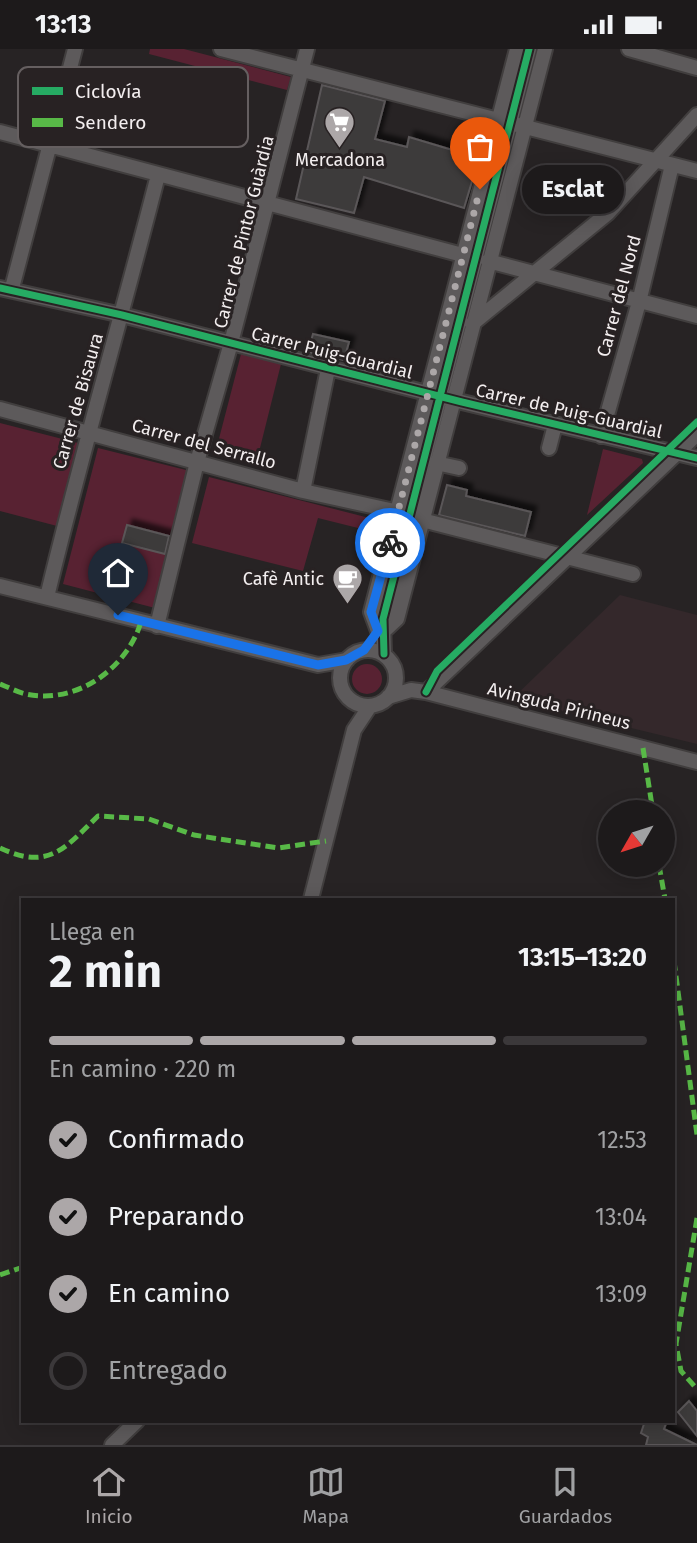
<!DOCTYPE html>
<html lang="es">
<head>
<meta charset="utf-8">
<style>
	body { margin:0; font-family:"Fira Sans",sans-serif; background:#252324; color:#f1f3f6; height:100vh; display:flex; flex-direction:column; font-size:26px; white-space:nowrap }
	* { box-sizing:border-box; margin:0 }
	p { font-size:23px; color:#a0a1a3 }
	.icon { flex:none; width:38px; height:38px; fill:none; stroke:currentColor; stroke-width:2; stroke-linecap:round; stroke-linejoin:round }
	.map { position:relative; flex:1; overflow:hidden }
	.panel { position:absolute; left:21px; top:849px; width:654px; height:525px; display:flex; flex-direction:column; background:#1d1a1b; border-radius:0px; box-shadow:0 4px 18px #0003,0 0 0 2px #3b383a }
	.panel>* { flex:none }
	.needle { width:46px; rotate:231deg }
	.fabs { position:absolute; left:598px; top:751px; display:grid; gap:14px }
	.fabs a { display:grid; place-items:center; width:77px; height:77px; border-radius:50%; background:#1d1a1b; box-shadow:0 4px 18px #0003,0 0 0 2px #3b383a; font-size:35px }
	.pin { position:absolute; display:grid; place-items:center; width:60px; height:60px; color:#fff; margin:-72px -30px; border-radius:50% 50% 50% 0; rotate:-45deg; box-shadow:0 0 7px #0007 }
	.pin .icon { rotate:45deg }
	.courier { position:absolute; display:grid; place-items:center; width:70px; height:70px; margin:-35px; border:5px solid #1a73e8; border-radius:50%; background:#fff; color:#222; box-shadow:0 2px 9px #0007 }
	.bubble { position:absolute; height:49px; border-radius:24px; background:#1d1a1b; box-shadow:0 4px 18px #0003,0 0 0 2px #3b383a; font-size:23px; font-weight:700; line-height:49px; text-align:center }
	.head em { font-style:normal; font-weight:700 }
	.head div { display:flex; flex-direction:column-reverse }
	.head { display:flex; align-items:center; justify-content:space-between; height:119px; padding:0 28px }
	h1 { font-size:46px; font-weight:700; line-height:52px }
	.bar { display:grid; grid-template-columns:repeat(4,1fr); gap:10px 7px; align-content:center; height:84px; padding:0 28px }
	.bar i { height:9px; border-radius:5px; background:#3b383a }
	.bar .active { background:#aca7a8 }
	.bar p { grid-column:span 4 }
	ol { padding:0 28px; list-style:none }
	li { display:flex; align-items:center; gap:21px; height:77px }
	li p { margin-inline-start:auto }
	li .icon { padding:7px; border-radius:50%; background:#aca7a8; color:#111; stroke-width:4 }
	li:last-child { color:#a0a1a3 }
	li i { width:38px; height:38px; border:4px solid #3b383a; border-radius:50% }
	.status { display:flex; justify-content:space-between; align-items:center; height:49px; padding:0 35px; background:#1d1a1b; direction:ltr }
	.status svg { height:19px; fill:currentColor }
	.dock { display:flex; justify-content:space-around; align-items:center; height:98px; border-top:2px solid #3b383a; background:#1d1a1b; font-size:19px; color:#a0a1a3 }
	.dock a { display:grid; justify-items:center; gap:4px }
	.dock .active { color:#aca7a8 }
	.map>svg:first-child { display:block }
	.built { fill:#34282b }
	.green { fill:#582232 }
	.building { fill:#3d3a3b; stroke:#5a5758; stroke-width:2; filter:url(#shadow) }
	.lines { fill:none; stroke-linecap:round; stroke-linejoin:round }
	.minor-casing { stroke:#413e3e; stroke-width:18 }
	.minor { stroke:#5d5a5b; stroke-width:14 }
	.quiet { stroke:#58b947; stroke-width:5; stroke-dasharray:10 5; stroke-linecap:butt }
	.cycleway-casing { stroke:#282223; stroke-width:11 }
	.cycleway { stroke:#26ab63; stroke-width:7 }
	.done { stroke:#aca7a8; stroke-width:7; stroke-dasharray:0 12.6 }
	.route { stroke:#1a73e8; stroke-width:9 }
	.labels { text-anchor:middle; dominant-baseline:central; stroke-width:6; stroke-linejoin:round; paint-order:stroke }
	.poi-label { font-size:18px; fill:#f3eeef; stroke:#282223 }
	.street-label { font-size:18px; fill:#f3eeef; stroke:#282223 }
	.key { fill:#282223; stroke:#655f60; stroke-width:2 }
	.key-label { font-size:19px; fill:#f3eeef }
</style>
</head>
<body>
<div class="status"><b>13:13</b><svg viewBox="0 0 49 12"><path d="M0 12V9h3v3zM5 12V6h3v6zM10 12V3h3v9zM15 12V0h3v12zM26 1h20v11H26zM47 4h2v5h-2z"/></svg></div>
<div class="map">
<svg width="697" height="1396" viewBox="0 0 697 1396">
	<defs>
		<filter id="shadow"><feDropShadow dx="5.5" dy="-5.5" stdDeviation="2" flood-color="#0009"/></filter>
	</defs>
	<rect width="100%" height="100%" fill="#272324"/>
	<path class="built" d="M620 546 697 566V695L512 650Z"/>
	<path class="green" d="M150 0H184L291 28 287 41 149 5Z
		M241 305 281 315 256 415 215 405Z
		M0 374 78 394 57 477 0 462Z
		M98 399 190 422 173 488 127 476 123 494 169 506 155 559 63 535Z
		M603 400 642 410 643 414 587 466Z
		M209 428 385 473 382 485 318 469 303 522 192 494Z
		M352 630a15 15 0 1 1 30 0a15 15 0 1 1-30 0Z"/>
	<path class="building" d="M322 36 385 52 375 90 407 98 409 88 479 109 464 159 364 128 354 164 296 150Z
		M313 285 349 293 344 311 308 303Z
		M447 436 467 441 466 447 531 463 525 487 439 466Z
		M127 476 169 487 165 505 122 494Z
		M689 1352 697 1362V1387L678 1363Z
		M645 1372H667L664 1380 697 1396H646L648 1388 641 1384Z"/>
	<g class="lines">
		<defs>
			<path id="minor" d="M221 0 697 122
				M629 0 697 19
				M0 83 470 208
				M488 212 697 267
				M0 239 122 266 462 353 697 409
				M12 239 75 0
				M472 275 608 164 697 66
				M0 360 303 442 399 463
				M601 387 639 253 672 116
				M549 399 555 376
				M436 414 459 419
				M303 442 328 320
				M422 471 633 525
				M0 537 318 616 347 611
				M47 548C81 406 122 267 158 126
				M157 577 197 413 231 294 307 0
				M378 582 371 563 517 0
				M382 584 397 570 545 0
				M340 629a28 28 0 1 1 56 0a28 28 0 1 1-56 0Z
				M384 605 383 570 529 0
				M426 643 697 385
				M388 648 411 641 426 643 697 713
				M311 850 354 681 370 657
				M112 1396 137 1372"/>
		</defs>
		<use href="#minor" class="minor-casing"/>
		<use href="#minor" class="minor"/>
		<path class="quiet" d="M0 635C8 638 17 643 26 645 77 656 127 619 141 573
			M643 699 653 763
			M0 799C49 822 65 799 98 767L149 770 194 786 278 799 326 792
			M659 816 665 850
			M674 912 697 1086
			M697 1169 676 1295 681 1322 697 1340
			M0 1226 23 1218"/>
		<defs>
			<path id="cycleway" d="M0 239 122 266 462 353 697 409
				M384 605 383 570 529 0
				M426 643 437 622 697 373"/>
		</defs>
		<use href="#cycleway" class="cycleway-casing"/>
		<use href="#cycleway" class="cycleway"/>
	</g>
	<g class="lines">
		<path class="done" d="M390 494 480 140"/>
		<path class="route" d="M118 566 318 616 346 611 364 601 378 582 371 563 390 494"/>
	</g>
	<defs>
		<symbol id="supermarket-pin" viewBox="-11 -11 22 30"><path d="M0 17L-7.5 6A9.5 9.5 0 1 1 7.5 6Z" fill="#aca7a8" stroke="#282223"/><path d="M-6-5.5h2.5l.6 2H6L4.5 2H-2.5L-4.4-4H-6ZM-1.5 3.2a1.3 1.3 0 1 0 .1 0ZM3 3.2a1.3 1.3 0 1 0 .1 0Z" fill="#fff"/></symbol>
		<symbol id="cafe-pin" viewBox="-11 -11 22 30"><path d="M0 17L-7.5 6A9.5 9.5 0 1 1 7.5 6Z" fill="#aca7a8" stroke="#282223"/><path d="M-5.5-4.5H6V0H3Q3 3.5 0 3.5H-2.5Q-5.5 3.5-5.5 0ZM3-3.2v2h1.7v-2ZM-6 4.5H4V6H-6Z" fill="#fff"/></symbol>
	</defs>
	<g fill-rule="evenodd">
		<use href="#supermarket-pin" x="322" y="56" width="35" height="47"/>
		<use href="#cafe-pin" x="330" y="512" width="35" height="47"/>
	</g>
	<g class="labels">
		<g class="poi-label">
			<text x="340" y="111">Mercadona</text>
			<text x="324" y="530" text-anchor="end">Cafè Antic</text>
		</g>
		<g class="street-label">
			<text transform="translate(244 183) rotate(-76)">Carrer de Pintor Guàrdia</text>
			<text transform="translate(619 247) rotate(-75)">Carrer del Nord</text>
			<text transform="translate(332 304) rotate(14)">Carrer Puig-Guardial</text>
			<text transform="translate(78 352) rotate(-74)">Carrer de Bisaura</text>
			<text transform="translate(569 362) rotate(13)">Carrer de Puig-Guardial</text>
			<text transform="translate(204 395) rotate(15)">Carrer del Serrallo</text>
			<text transform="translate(559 657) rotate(14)">Avinguda Pirineus</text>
		</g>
	</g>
	<rect x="18" y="18" width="230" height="80" rx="10" class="key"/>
	<rect x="32" y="38" width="31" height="8" fill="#26ab63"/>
	<rect x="32" y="69" width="31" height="9" fill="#58b947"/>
	<g class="key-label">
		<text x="75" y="49">Ciclovía</text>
		<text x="75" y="80">Sendero</text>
	</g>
</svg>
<div class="fabs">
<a><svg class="needle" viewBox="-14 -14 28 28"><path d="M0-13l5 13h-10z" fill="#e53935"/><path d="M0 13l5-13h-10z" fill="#a0a1a3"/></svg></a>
</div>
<div class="pin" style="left:480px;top:140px;background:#ea580c"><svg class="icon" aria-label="bag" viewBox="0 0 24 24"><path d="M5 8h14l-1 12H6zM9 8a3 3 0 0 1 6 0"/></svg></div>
<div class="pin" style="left:118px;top:566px;background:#1f2937"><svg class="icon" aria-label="home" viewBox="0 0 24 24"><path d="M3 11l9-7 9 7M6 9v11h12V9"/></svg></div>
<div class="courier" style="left:390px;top:494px"><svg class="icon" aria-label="bike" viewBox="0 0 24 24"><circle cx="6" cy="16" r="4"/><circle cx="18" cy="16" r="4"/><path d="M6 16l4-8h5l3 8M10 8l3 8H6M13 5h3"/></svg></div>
<div class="bubble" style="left:522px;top:116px;width:102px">Esclat</div>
<section class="panel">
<div class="head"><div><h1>2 min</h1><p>Llega en</p></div><em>13:15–13:20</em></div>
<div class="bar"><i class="active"></i><i class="active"></i><i class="active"></i><i></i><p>En camino · 220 m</p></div>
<ol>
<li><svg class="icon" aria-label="check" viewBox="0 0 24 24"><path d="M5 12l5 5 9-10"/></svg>Confirmado<p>12:53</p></li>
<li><svg class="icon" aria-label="check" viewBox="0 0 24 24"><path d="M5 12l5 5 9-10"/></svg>Preparando<p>13:04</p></li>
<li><svg class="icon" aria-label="check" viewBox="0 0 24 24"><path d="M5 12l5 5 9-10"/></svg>En camino<p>13:09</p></li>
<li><i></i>Entregado</li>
</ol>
</section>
</div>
<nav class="dock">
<a class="active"><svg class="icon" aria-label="home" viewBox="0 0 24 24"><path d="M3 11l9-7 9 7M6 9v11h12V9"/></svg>Inicio</a>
<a><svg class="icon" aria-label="map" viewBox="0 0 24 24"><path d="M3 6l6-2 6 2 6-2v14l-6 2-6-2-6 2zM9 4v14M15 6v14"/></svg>Mapa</a>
<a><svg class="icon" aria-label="saved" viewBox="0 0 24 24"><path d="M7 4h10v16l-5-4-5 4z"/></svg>Guardados</a>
</nav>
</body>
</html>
